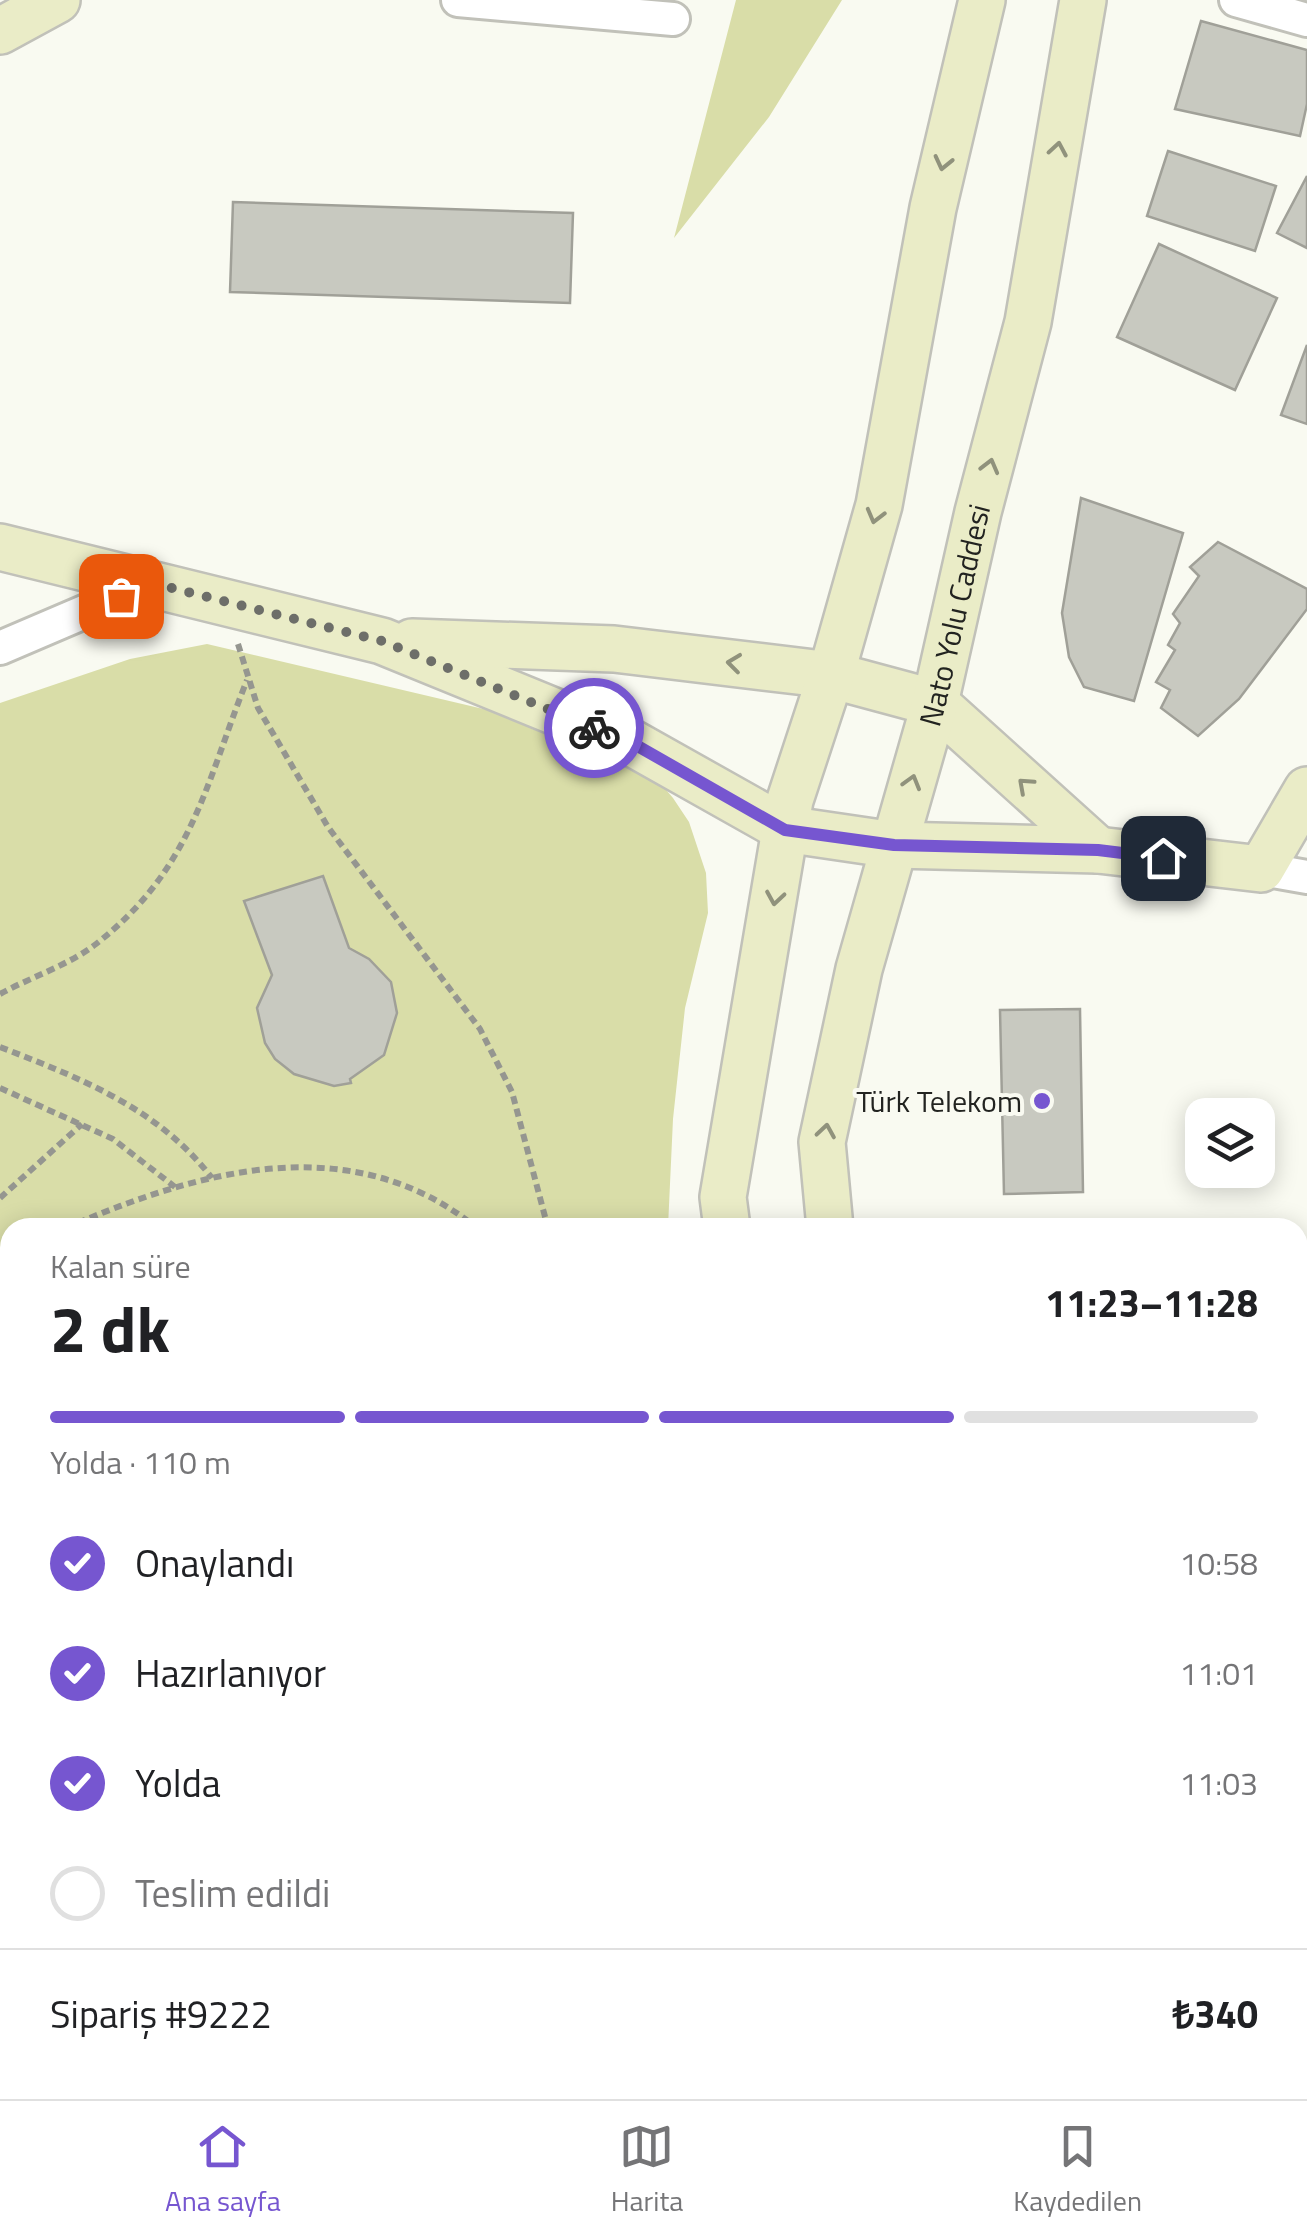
<!DOCTYPE html>
<html lang="tr">
<head>
<meta charset="utf-8">
<style>
	body { margin:0; font-family:"Titillium Web",sans-serif; background:#f2f2f2; color:#202124; height:100vh; display:flex; flex-direction:column; font-size:38px; white-space:nowrap }
	* { box-sizing:border-box; margin:0 }
	p { font-size:32px; color:#757577 }
	.icon { flex:none; width:55px; height:55px; fill:none; stroke:currentColor; stroke-width:2; stroke-linecap:round; stroke-linejoin:round }
	.map { position:relative; flex:1; overflow:hidden }
	.details { position:absolute; left:0px; top:1218px; width:1308px; height:882px; display:flex; flex-direction:column; background:#fff; border-radius:30px 30px 0 0; box-shadow:0 5px 25px #0003 }
	.details>* { flex:none }
	.buttons { position:absolute; left:1185px; top:1098px; display:grid; gap:20px }
	.buttons a { display:grid; place-items:center; width:90px; height:90px; border-radius:20px; background:#fff; box-shadow:0 5px 25px #0003; font-size:50px }
	.pin { position:absolute; display:grid; place-items:center; width:85px; height:85px; color:#fff; margin:-42px; border-radius:20px; box-shadow:0 5px 15px #0006 }
	.courier { position:absolute; display:grid; place-items:center; width:100px; height:100px; margin:-50px; border:8px solid #7656d0; border-radius:50%; background:#fff; color:#222; box-shadow:0 2px 12px #0007 }
	.overview em { font-style:normal; font-weight:700 }
	.overview div { display:flex; flex-direction:column-reverse }
	.overview { display:flex; align-items:center; justify-content:space-between; height:170px; padding:0 50px }
	h1 { font-size:65px; font-weight:700; line-height:75px }
	.bar { display:grid; grid-template-columns:repeat(4,1fr); gap:15px 10px; align-content:center; height:120px; padding:0 50px }
	.bar i { height:12px; border-radius:8px; background:#e0e0e0 }
	.bar .active { background:#7656d0 }
	.bar p { grid-column:span 4 }
	.line { display:flex; align-items:center; gap:25px; padding:0 50px; border-top:2px solid #e0e0e0 }
	.line div { flex:1 }
	ol { padding:0 50px; list-style:none }
	li { display:flex; align-items:center; gap:30px; height:110px }
	li p { margin-inline-start:auto }
	li .icon { padding:10px; border-radius:50%; background:#7656d0; color:#fff; stroke-width:4 }
	li:last-child { color:#757577 }
	li i { width:55px; height:55px; border:5px solid #e0e0e0; border-radius:50% }
	.dock { display:flex; justify-content:space-around; align-items:center; height:140px; border-top:2px solid #e0e0e0; background:#fff; font-size:28px; color:#757577 }
	.dock a { display:grid; justify-items:center; gap:5px }
	.dock .active { color:#7656d0 }
	.map>svg:first-child { display:block }
	.green { fill:#d9dda8 }
	.building { fill:#c8c9c0; stroke:#a0a098; stroke-width:2.5 }
	.lines { fill:none; stroke-linecap:round; stroke-linejoin:round }
	.lane-casing { stroke:#c1c1b9; stroke-width:20 }
	.street-casing { stroke:#c1c1b9; stroke-width:38 }
	.secondary-casing { stroke:#c1c1b9; stroke-width:50 }
	.path { stroke:#959690; stroke-width:6; stroke-dasharray:8 5; stroke-linecap:butt }
	.lane { stroke:#fff; stroke-width:15 }
	.street { stroke:#fff; stroke-width:32 }
	.secondary { stroke:#eaecc7; stroke-width:45 }
	.oneway { stroke:#90927c }
	.done { stroke:#6d6e69; stroke-width:10; stroke-dasharray:0 18 }
	.route { stroke:#7656d0; stroke-width:12 }
	.poi-dot { fill:#7656d0; stroke:#f9faf1; stroke-width:4 }
	.labels { text-anchor:middle; dominant-baseline:central; stroke-width:8; stroke-linejoin:round; paint-order:stroke }
	.street-label { font-size:30px; fill:#222320; stroke:#f9faf1 }
	.poi-label { font-size:30px; fill:#222320; stroke:#f9faf1; text-anchor:end }
</style>
</head>
<body>
<div class="map">
<svg width="1307" height="2099" viewBox="0 0 1307 2099">
	<rect width="100%" height="100%" fill="#f9faf1"/>
	<path class="green" d="M736 0H842L769 117 674 238Z
		M207 644 573 730 650 771 673 798 689 822 706 873 708 913 685 1008 673 1119 668 1227 10 1228V2090H198L179 2099H0V703L130 659Z"/>
	<path class="building" d="M1201 21 1307 50V104L1300 136 1175 109Z
		M1168 151 1276 186 1255 251 1147 216Z
		M1307 176V248L1277 233Z
		M233 202 573 213 570 303 230 292Z
		M1159 244 1277 298 1235 390 1117 337Z
		M1307 345V424L1281 415Z
		M1081 498 1183 533 1134 701 1084 687 1069 657 1062 613Z
		M1218 542 1307 589V609L1239 699 1198 736 1161 708 1170 690 1156 682 1175 650 1168 645 1180 623 1173 614 1199 576 1190 567Z
		M323 876 349 948 369 959 391 982 397 1013 384 1055 350 1079 351 1083 334 1086 294 1074 275 1059 265 1043 257 1008 272 975 244 901Z
		M1080 1009 1083 1192 1004 1194 1000 1010Z
		M0 1431H10V1497H0Z
		M1307 1504V1640L1298 1626V1510Z
		M1298 1826 1307 1847V1866L1298 1870Z
		M1307 1899V2070L1298 2074V1904Z
		M697 2090H811L815 2099H701Z"/>
	<g class="lines">
		<defs>
			<path id="lane" d="M0 1508 10 1509
				M0 1943 10 1939"/>
			<path id="street" d="M458 0 673 19
				M1236 0 1307 20
				M0 648 152 583
				M1261 869 1307 877
				M1298 1452 1307 1446
				M651 2090 655 2099
				M342 2099 363 2090"/>
			<g id="secondary">
				<path d="M0 31 57 0"/>
				<path d="M0 547 382 641 634 744 785 829 894 845 1098 850 1261 869 1307 790"/>
				<path d="M412 642 614 649 831 675 935 703 1098 850"/>
				<path d="M727 1228 723 1197 790 800 831 675 879 505 933 208 982 0"/>
				<path id="s1" d="M830 1228 822 1142 859 969 935 703 978 512 1028 322 1083 0"/>
				<path d="M1042 2090 1047 2099"/>
				<path d="M1168 2090 1173 2099"/>
			</g>
		</defs>
		<use href="#lane" class="lane-casing"/>
		<use href="#street" class="street-casing"/>
		<use href="#secondary" class="secondary-casing"/>
		<path class="path" d="M238 644 258 708 328 827 480 1029 512 1092 548 1228
			M0 994C31 977 69 965 96 944 192 869 205 786 247 680
			M0 1047C80 1078 158 1108 212 1178
			M0 1088 113 1139 175 1187
			M0 1198 82 1124
			M66 1228C200 1170 352 1127 477 1228
			M0 1256 10 1251
			M0 1348 10 1342
			M0 2001 10 1997
			M0 2044 10 2039
			M255 2090 259 2099"/>
		<use href="#lane" class="lane"/>
		<use href="#street" class="street"/>
		<use href="#secondary" class="secondary"/>
	</g>
	<defs><path id="oneway-chevron" d="M-2-3.5L2.5 0L-2 3.5" fill="none" stroke-width="1.6" stroke-linecap="round" stroke-linejoin="round" transform="scale(2.5)"/></defs>
	<g class="oneway">
		<use href="#oneway-chevron" transform="translate(1058 149) rotate(-80)"/>
		<use href="#oneway-chevron" transform="translate(943 163) rotate(103)"/>
		<use href="#oneway-chevron" transform="translate(990 466) rotate(-75)"/>
		<use href="#oneway-chevron" transform="translate(875 516) rotate(105)"/>
		<use href="#oneway-chevron" transform="translate(734 663) rotate(-173)"/>
		<use href="#oneway-chevron" transform="translate(912 782) rotate(-74)"/>
		<use href="#oneway-chevron" transform="translate(1025 785) rotate(-138)"/>
		<use href="#oneway-chevron" transform="translate(775 898) rotate(99)"/>
		<use href="#oneway-chevron" transform="translate(826 1131) rotate(-81)"/>
	</g>
	<g class="lines">
		<path class="done" d="M121 596 152 583 382 641 594 728"/>
		<path class="route" d="M594 728 634 744 785 830 894 845 1098 850 1163 858"/>
	</g>
	<circle class="poi-dot" cx="1042" cy="1101" r="10"/>
	<g class="labels">
		<g class="street-label">
			<text stroke="none"><textPath href="#s1" startOffset="630">Nato Yolu Caddesi</textPath></text>
		</g>
		<g class="poi-label">
			<text x="1022" y="1101">Türk Telekom</text>
		</g>
	</g>
</svg>
<div class="buttons">
<a><svg class="icon" aria-label="layers" viewBox="0 0 24 24"><path d="M12 4l9 5-9 5-9-5zM3 14l9 5 9-5"/></svg></a>
</div>
<div class="pin" style="left:121px;top:596px;background:#ea580c"><svg class="icon" aria-label="bag" viewBox="0 0 24 24"><path d="M5 8h14l-1 12H6zM9 8a3 3 0 0 1 6 0"/></svg></div>
<div class="pin" style="left:1163px;top:858px;background:#1f2937"><svg class="icon" aria-label="home" viewBox="0 0 24 24"><path d="M3 11l9-7 9 7M6 9v11h12V9"/></svg></div>
<div class="courier" style="left:594px;top:728px"><svg class="icon" aria-label="bike" viewBox="0 0 24 24"><circle cx="6" cy="16" r="4"/><circle cx="18" cy="16" r="4"/><path d="M6 16l4-8h5l3 8M10 8l3 8H6M13 5h3"/></svg></div>
<section class="details">
<div class="overview"><div><h1>2 dk</h1><p>Kalan süre</p></div><em>11:23–11:28</em></div>
<div class="bar"><i class="active"></i><i class="active"></i><i class="active"></i><i></i><p>Yolda · 110 m</p></div>
<ol>
<li><svg class="icon" aria-label="check" viewBox="0 0 24 24"><path d="M5 12l5 5 9-10"/></svg>Onaylandı<p>10:58</p></li>
<li><svg class="icon" aria-label="check" viewBox="0 0 24 24"><path d="M5 12l5 5 9-10"/></svg>Hazırlanıyor<p>11:01</p></li>
<li><svg class="icon" aria-label="check" viewBox="0 0 24 24"><path d="M5 12l5 5 9-10"/></svg>Yolda<p>11:03</p></li>
<li><i></i>Teslim edildi</li>
</ol>
<div class="line" style="height:130px"><div>Sipariş #9222</div><b>₺340</b></div>
</section>
</div>
<nav class="dock">
<a class="active"><svg class="icon" aria-label="home" viewBox="0 0 24 24"><path d="M3 11l9-7 9 7M6 9v11h12V9"/></svg>Ana sayfa</a>
<a><svg class="icon" aria-label="map" viewBox="0 0 24 24"><path d="M3 6l6-2 6 2 6-2v14l-6 2-6-2-6 2zM9 4v14M15 6v14"/></svg>Harita</a>
<a><svg class="icon" aria-label="saved" viewBox="0 0 24 24"><path d="M7 4h10v16l-5-4-5 4z"/></svg>Kaydedilen</a>
</nav>
</body>
</html>
